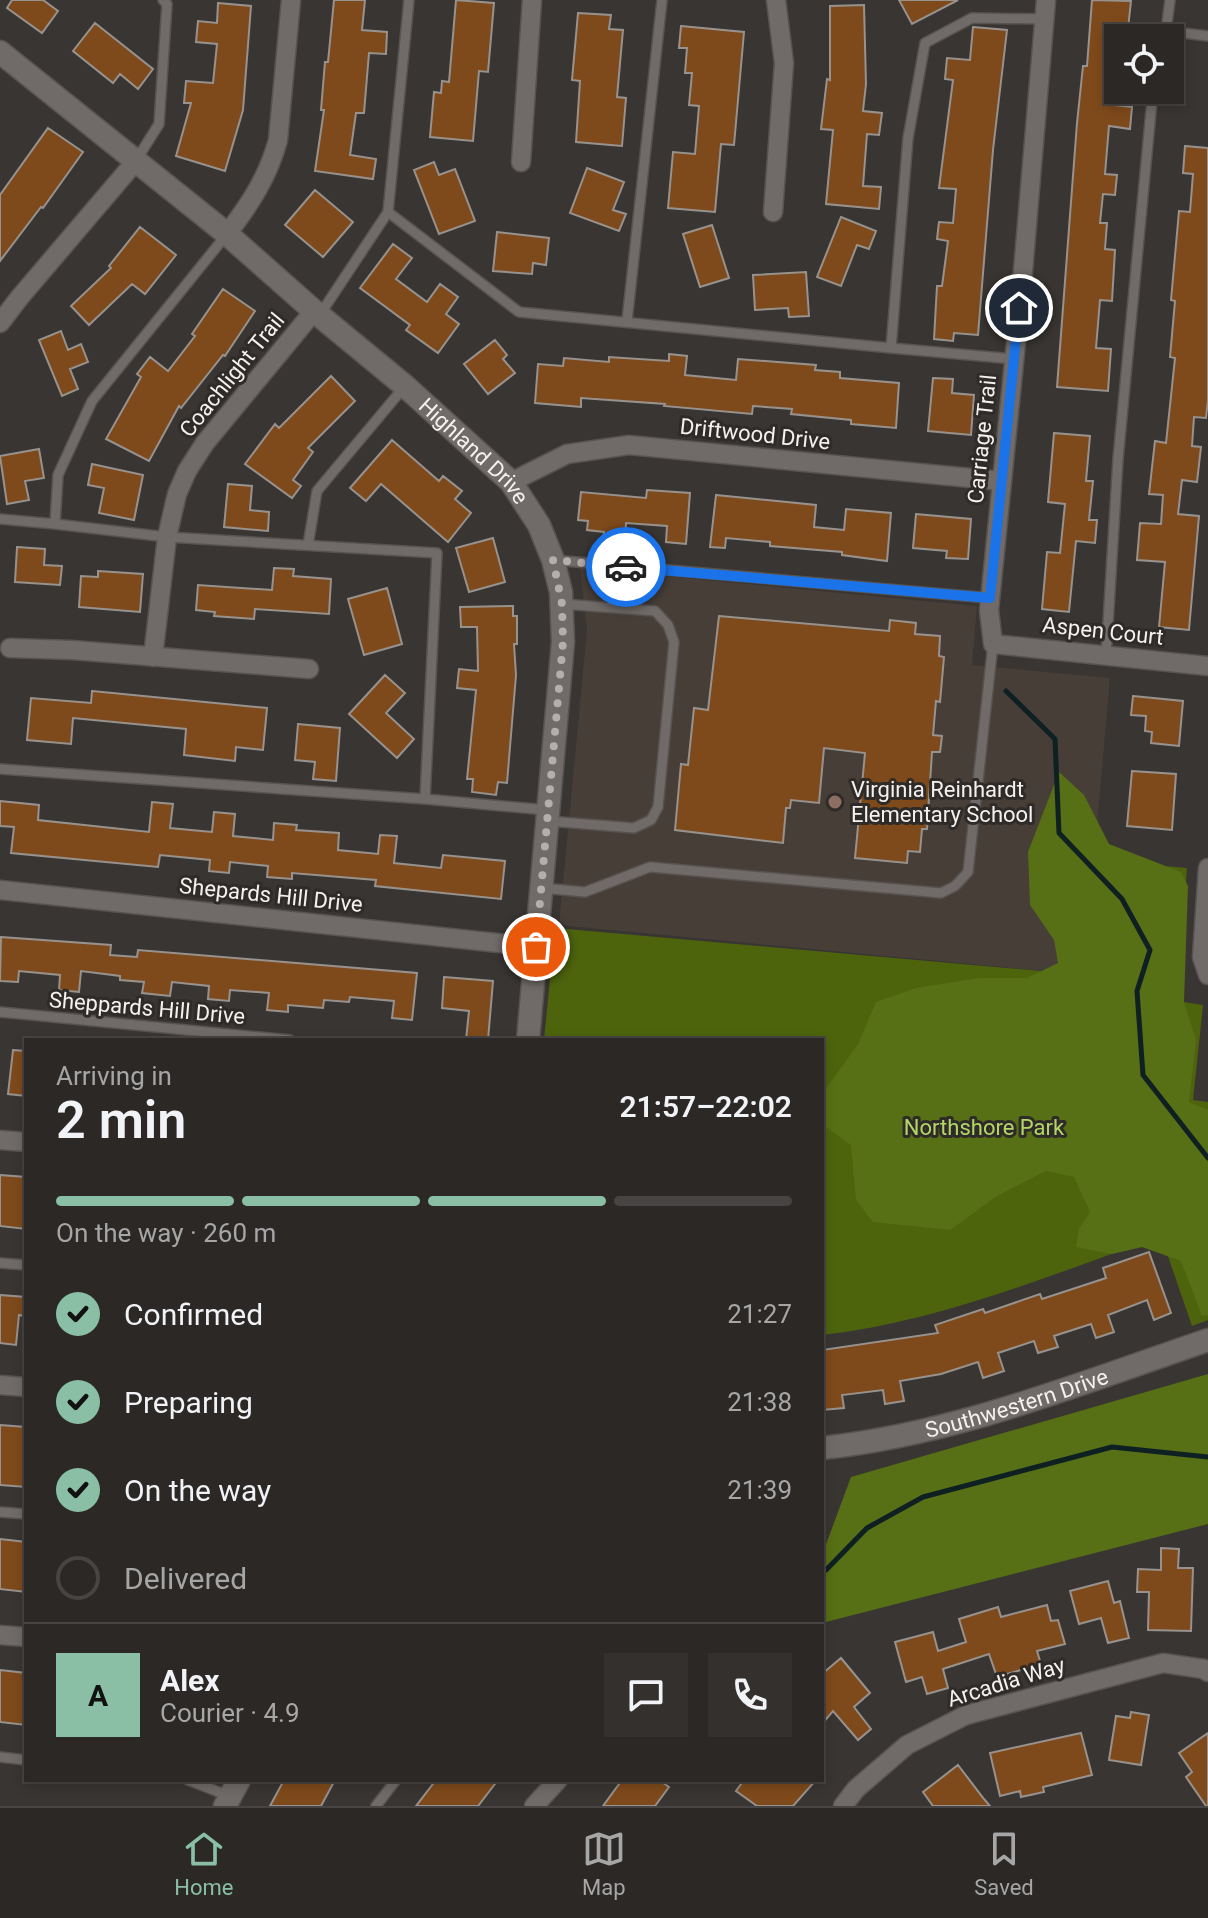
<!DOCTYPE html>
<html lang="en">
<head>
<meta charset="utf-8">
<style>
	body { margin:0; font-family:Roboto,sans-serif; background:#33302e; color:#f1f3f6; height:100vh; display:flex; flex-direction:column; font-size:30px; white-space:nowrap }
	* { box-sizing:border-box; margin:0 }
	p { font-size:26px; color:#a6a6a7 }
	.icon { flex:none; width:44px; height:44px; fill:none; stroke:currentColor; stroke-width:2; stroke-linecap:round; stroke-linejoin:round }
	.map { position:relative; flex:1; overflow:hidden }
	.panel { position:absolute; left:24px; top:1038px; width:800px; height:744px; display:flex; flex-direction:column; background:#2b2826; border-radius:0px; box-shadow:0 4px 12px #0003,0 0 0 2px #474443 }
	.panel>* { flex:none }
	.controls { position:absolute; left:1104px; top:24px; display:grid; gap:16px }
	.controls a { display:grid; place-items:center; width:80px; height:80px; border-radius:0px; background:#2b2826; box-shadow:0 4px 12px #0003,0 0 0 2px #474443; font-size:40px }
	.pin { position:absolute; display:grid; place-items:center; width:68px; height:68px; color:#fff; margin:-34px; border:4px solid #fff; border-radius:50%; box-shadow:0 2px 8px #0007 }
	.courier { position:absolute; display:grid; place-items:center; width:80px; height:80px; margin:-40px; border:6px solid #1a73e8; border-radius:50%; background:#fff; color:#222; box-shadow:0 2px 10px #0007 }
	.head em { font-style:normal; font-weight:600 }
	.head div { display:flex; flex-direction:column-reverse }
	.head { display:flex; align-items:center; justify-content:space-between; height:136px; padding:0 32px }
	h1 { font-size:52px; font-weight:600; line-height:60px }
	.bar { display:grid; grid-template-columns:repeat(4,1fr); gap:12px 8px; align-content:center; height:96px; padding:0 32px }
	.bar i { height:10px; border-radius:6px; background:#474443 }
	.bar .on { background:#8abfa5 }
	.bar p { grid-column:span 4 }
	.line { display:flex; align-items:center; gap:20px; padding:0 32px; border-top:2px solid #474443 }
	.line div { flex:1 }
	.round { display:grid; place-items:center; flex:none; width:84px; height:84px; border-radius:0px; background:#33302e }
	ol { padding:0 32px; list-style:none }
	li { display:flex; align-items:center; gap:24px; height:88px }
	li p { margin-inline-start:auto }
	li .icon { padding:8px; border-radius:50%; background:#8abfa5; color:#111; stroke-width:4 }
	li:last-child { color:#a6a6a7 }
	li i { width:44px; height:44px; border:4px solid #474443; border-radius:50% }
	.tabs { display:flex; justify-content:space-around; align-items:center; height:112px; border-top:2px solid #474443; background:#2b2826; font-size:22px; color:#a6a6a7 }
	.tabs a { display:grid; justify-items:center; gap:4px }
	.tabs .on { color:#8abfa5 }
	.map>svg:first-child { display:block }
	.built { fill:#473e37 }
	.green { fill:#4d640d }
	.forest { fill:#576f15 }
	.lines { fill:none; stroke-linecap:round; stroke-linejoin:round }
	.stream { stroke:#0f2023; stroke-width:5 }
	.building { fill:#7e4a1b; stroke:#97928e; stroke-width:2 }
	.service-casing { stroke:#575351; stroke-width:12 }
	.minor-casing { stroke:#575351; stroke-width:21 }
	.tertiary-casing { stroke:#575351; stroke-width:25 }
	.service { stroke:#706b68; stroke-width:9 }
	.minor { stroke:#706b68; stroke-width:18 }
	.tertiary { stroke:#706b68; stroke-width:22 }
	.done { stroke:#b3afad; stroke-width:8; stroke-dasharray:0 14.4 }
	.route { stroke:#1a73e8; stroke-width:10 }
	.education-dot { fill:#8d6e63; stroke:#2f2b28; stroke-width:3 }
	.labels { text-anchor:middle; dominant-baseline:central; stroke-width:6; stroke-linejoin:round; paint-order:stroke }
	.street-label { font-size:22px; fill:#f4f1ef; stroke:#2f2b28 }
	.poi-label { font-size:22px; fill:#f4f1ef; stroke:#2f2b28; text-anchor:start }
	.park-label { font-size:22px; fill:#b3d666; stroke:#2f2b28 }
</style>
</head>
<body>
<div class="map">
<svg width="1208" height="1806" viewBox="0 0 1208 1806">
	<rect width="100%" height="100%" fill="#393532"/>
	<path class="built" d="M580 568 977 606 972 665 1110 678 1085 962 1086 975 559 925 587 630Z"/>
	<path class="green" d="M1095 860 1187 868 1177 1001 1203 1005 1193 1100 1208 1102V1320L1192 1326 1161 1236C1051 1275 939 1322 822 1335V1040H544L555 928 1086 975Z"/>
	<path class="forest" d="M1059 772 1084 795 1109 844 1181 872 1188 886 1184 1002 1196 1040 1189 1102 1208 1110V1315L1202 1316 1181 1261 1142 1247 1112 1254 1076 1247 1079 1229 1090 1212 1074 1177 1046 1171 997 1196 950 1230 873 1222 856 1200 851 1145 822 1124V1094L858 1044 876 1002 916 988 979 978H1027L1058 963 1054 940 1030 905 1028 852Z
		M1208 1374V1524L822 1623V1555L851 1477Z"/>
	<g class="lines">
		<path class="stream" d="M1006 691 1055 739 1059 833 1122 899 1150 950 1137 991 1143 1075 1208 1158
			M826 1570 867 1528 923 1497 1112 1447 1208 1457"/>
	</g>
	<path class="building" d="M12 0H43L58 11 42 33 7 8Z
		M334 0H365L362 30 387 32 386 54 369 53 364 113H356L350 155 376 159 373 179 315 171 324 110H321L325 62H328Z
		M456 0 494 3 488 72 479 71 473 141 430 137 434 92 441 93 442 81 449 82Z
		M899 0H958L912 24Z
		M1092 0 1131 1 1127 38H1118L1115 105 1132 107 1130 129 1109 126 1105 174 1117 175 1115 195 1103 194 1100 223H1107L1105 249 1115 250 1112 301 1100 300 1096 348 1111 349 1108 391 1057 387 1077 123 1083 66H1087Z
		M218 3 251 6 243 110 225 171 176 156 191 103H184L186 81 213 83 217 44 196 42 198 21 217 23Z
		M864 5 866 84 863 111 882 113 879 135 867 134 863 186 881 187 879 209 826 204 833 130 821 129 827 79 830 80V6Z
		M578 13 611 15 609 29 623 30 617 97 626 98 622 146 576 142 580 81 572 80Z
		M95 23 153 69 138 89 120 74 113 83 73 51Z
		M681 26 744 32 734 145 721 144 715 212 668 208 673 152 695 154 699 106 689 105 692 73H685L687 48H679Z
		M973 27 1007 30 993 150 978 335 954 333 953 341 934 339 937 286H942L948 241 937 239 939 222 953 223 956 189 939 188 953 80 945 79 947 58 970 60Z
		M48 128 83 152 43 208 41 207 0 261V195Z
		M1185 146 1208 148V400L1206 418 1194 417 1192 446 1201 447 1197 482 1182 480 1178 514 1199 516 1189 630 1159 627 1165 562 1137 560 1140 523 1161 524 1163 495 1149 494 1155 441 1166 443 1175 358 1170 357 1175 301 1171 300 1179 211 1190 212 1193 174 1183 173Z
		M434 162 439 175 455 169 475 221 439 234 414 170Z
		M587 168 624 182 613 210 626 214 619 231 570 213Z
		M315 190 353 222 323 257 285 225Z
		M841 217 876 231 869 249 857 245 841 286 817 277Z
		M712 225 729 278 700 287 683 234Z
		M140 227 176 255 145 294 132 284 89 325 71 306 111 268 109 266Z
		M497 232 549 238 546 265 533 263 532 274 493 271Z
		M393 244 412 258 396 279 427 302 440 284 458 297 446 314 459 324 438 353 406 330 410 325 360 288Z
		M806 272 809 316 789 317 788 308 755 310 753 275Z
		M223 289 255 311 225 356 223 355 181 408 179 406 149 461 106 439 141 377 137 374 150 357 168 371 195 336 192 334Z
		M61 331 68 350 81 344 88 362 70 369 78 389 62 396 39 340Z
		M495 340 507 355 503 359 515 373 488 394 464 364Z
		M669 354 687 356 685 375 736 380 738 359 816 365 815 370 840 372V378L899 383 896 428 851 424V420L791 414 792 409 753 406 752 414 664 406 665 404 581 398V407L535 403 538 364 563 366 564 358 609 362V357L669 361Z
		M331 376 355 401 308 448 313 452 293 480 301 486 292 498 245 464 275 424 279 428Z
		M933 378 953 379 952 393 974 395 971 435 928 431Z
		M1054 433 1090 436 1086 481H1093L1089 520H1097L1095 543 1076 541 1069 612 1042 609 1047 552 1060 553 1065 504 1048 502Z
		M392 440 439 481 443 476 462 491 455 499 471 513 448 542 381 484 366 501 350 488Z
		M39 449 44 478 25 481 29 500 7 504 0 456Z
		M92 464 143 475 134 520 99 513 104 488 88 485Z
		M228 484 252 486 250 510 269 512 268 531 224 527Z
		M647 490 690 493 686 544 666 542 667 526 626 523 625 544 603 542 604 532 587 530 588 521 578 520 581 492 646 498Z
		M716 495 816 505 814 527 844 530 846 509 891 513 887 561 842 555V552L770 546V542L726 538 725 548 710 547Z
		M916 514 971 519 968 559 946 558 947 551 913 548Z
		M493 538 505 582 469 592 456 548Z
		M17 547 45 549 44 565 62 566 60 585 15 582Z
		M274 568 294 569 293 576 331 579 329 614 255 609 254 619 214 616 215 612 196 610 198 585 272 590Z
		M98 571 143 574 140 612 79 607 81 576 98 577Z
		M387 588 402 644 364 655 348 599Z
		M513 606V616H517V644H514L516 675 507 783 498 782 496 795 472 792 473 779H467L476 690 457 688 459 669 478 671 477 627H461L460 607Z
		M719 616 889 631 890 620 916 623 915 634 940 636 939 656 944 657 940 702 936 701 933 735 942 736 940 752H932L927 829H922L920 852 908 851 907 863 855 858 865 753 824 748 819 803 791 800 790 808H786L783 843 675 830 681 764 688 765 694 708 708 710Z
		M385 675 405 693 386 713 414 739 397 758 349 714Z
		M92 691 267 708 263 750 236 747 235 761 184 755 186 729 73 718 71 744 27 740 31 698 91 703Z
		M1133 696 1183 701 1179 746 1151 743 1152 732 1145 731 1146 716 1131 715Z
		M298 724 340 728 336 781 313 779 315 762 295 760Z
		M1132 771 1176 774 1172 830 1127 826Z
		M0 801 39 805 38 820 149 832 152 802 173 804 170 828 212 832 214 812 235 814 233 836 273 840 274 823 297 825 296 830 339 833 338 850 378 854 380 835 397 836 394 863 441 868 443 855 505 861 501 899 375 886 376 880 292 873V879L267 877 268 866 230 862 229 873 209 871 210 860 160 855 158 867 11 853 14 827 0 826Z
		M1 937 111 945 110 955 137 957 138 950 417 973 412 1020 392 1018 394 1001 350 997 349 1002 324 1000 323 1008 288 1005V1012L267 1010 269 993 230 990 229 1001 208 999 209 986 172 982 170 996 142 993 144 982 120 980V976L81 971 79 992 59 990 60 975 19 971 18 982 0 981Z
		M444 977 493 981 488 1040H466L469 1011 442 1008Z
		M13 1050 26 1051V1096L8 1094Z
		M0 1175 26 1177V1229L0 1226Z
		M1149 1252 1171 1313 1154 1320 1147 1300 1108 1315 1114 1332 1096 1338 1091 1324 1054 1336 1058 1347 1038 1353 1034 1341 998 1353 1004 1371 983 1378 978 1362 941 1374 900 1381 904 1401 885 1404 883 1390 842 1395 844 1408 822 1410V1350L938 1333 935 1325 983 1309 985 1313 1040 1294 1042 1299 1106 1278 1103 1268Z
		M0 1295 26 1297 24 1316 19 1315 16 1345 0 1343Z
		M0 1425 26 1427V1487L0 1485Z
		M0 1539 26 1542V1592L0 1589Z
		M1161 1548 1179 1549 1178 1568H1193L1191 1631 1148 1630 1149 1592H1137L1138 1569 1161 1570Z
		M1108 1581 1114 1603 1120 1601 1129 1638 1108 1643 1101 1618 1079 1624 1070 1591Z
		M1047 1605 1051 1621 1058 1620 1065 1644 1037 1651 1041 1664 997 1677 989 1654 943 1669 948 1688 927 1694 922 1677 906 1682 895 1642 933 1632 938 1651 966 1642 959 1619 998 1607 1001 1617Z
		M841 1658 870 1693 854 1707 871 1729 858 1740 833 1711 822 1724V1674Z
		M0 1670 26 1673V1725L0 1722Z
		M1131 1712 1149 1715 1141 1765 1109 1760 1116 1716 1130 1718Z
		M1081 1733 1092 1775 1043 1787 1044 1792 1021 1797 1020 1791 1000 1796 990 1753Z
		M1208 1733V1806H1206L1186 1777 1192 1772 1179 1753Z
		M958 1765 984 1799 990 1806H933L923 1792Z
		M284 1780H335L321 1806H270Z
		M436 1780H498L478 1806H416Z
		M622 1780H659L669 1787 655 1806H603Z
		M744 1780H816L793 1806H757L736 1791Z"/>
	<g class="lines">
		<defs>
			<path id="service" d="M1170 0 1166 31 1208 36
				M137 159 159 124 167 4 163 0
				M388 212 409 0
				M319 316 388 212 519 312 891 348
				M627 321 662 0
				M1014 359 891 348 908 138 925 43 972 18 1044 19
				M0 519 55 524 58 475 92 401 227 234
				M55 524 167 537 437 553 425 799 547 810
				M308 545 317 491 405 386
				M553 560 990 598
				M1106 656 1118 459 1153 90
				M0 769 425 799
				M548 821 634 828 651 820 658 807 674 642 668 625 655 611 562 604
				M542 888 585 892 650 867 941 893 955 886 968 872 993 644
				M0 1012 290 1040
				M0 1263 26 1265
				M0 1512 26 1514
				M0 1757 26 1760
				M188 1780 229 1796
				M376 1806 396 1780"/>
			<path id="minor" d="M1046 0 1022 283 989 610 993 644 1208 666
				M521 162 532 0
				M773 212 784 63 776 0
				M227 234C250 204 268 177 278 140L291 0
				M0 323 20 297 135 162
				M511 482 567 454 629 445 1002 481
				M10 648 72 650 309 669
				M153 657 167 537 177 494 187 471 205 443 314 311
				M1208 868 1202 957 1208 975
				M0 890 536 947
				M0 1140 26 1142
				M0 1385 26 1387
				M0 1635 26 1637
				M534 1806 558 1780
				M843 1806 856 1789 907 1745 966 1715 1163 1663 1204 1669 1208 1672"/>
			<g id="tertiary">
				<path id="s1" d="M0 52 227 234 314 311 405 386 511 482 539 525 553 560 561 592 563 642 528 1040"/>
				<path id="s2" d="M822 1448C956 1434 1081 1383 1208 1340"/>
				<path d="M225 1806 239 1780"/>
			</g>
		</defs>
		<use href="#service" class="service-casing"/>
		<use href="#minor" class="minor-casing"/>
		<use href="#tertiary" class="tertiary-casing"/>
		<use href="#service" class="service"/>
		<use href="#minor" class="minor"/>
		<use href="#tertiary" class="tertiary"/>
	</g>
	<g class="lines">
		<path class="done" d="M536 947 563 642 562 604 553 560 626 567"/>
		<path class="route" d="M626 567 990 598 1019 308"/>
	</g>
	<circle class="education-dot" cx="835" cy="802" r="8"/>
	<g class="labels">
		<g class="street-label">
			<text transform="translate(232 375) rotate(-51)">Coachlight Trail</text>
			<text transform="translate(755 434) rotate(6)">Driftwood Drive</text>
			<text transform="translate(982 439) rotate(-84)">Carriage Trail</text>
			<text stroke="none"><textPath href="#s1" startOffset="620">Highland Drive</textPath></text>
			<text transform="translate(1103 631) rotate(6)">Aspen Court</text>
			<text transform="translate(271 895) rotate(6)">Shepards Hill Drive</text>
			<text transform="translate(147 1008) rotate(5)">Sheppards Hill Drive</text>
			<text stroke="none"><textPath href="#s2" startOffset="200">Southwestern Drive</textPath></text>
			<text transform="translate(1006 1682) rotate(-17)">Arcadia Way</text>
		</g>
		<g class="poi-label">
			<text x="851" y="789">Virginia Reinhardt<tspan x="851" dy="25">Elementary School</tspan></text>
		</g>
		<g class="park-label">
			<text x="984" y="1127">Northshore Park</text>
		</g>
	</g>
</svg>
<div class="controls">
<a><svg class="icon" aria-label="locate" viewBox="0 0 24 24"><circle cx="12" cy="12" r="6"/><path d="M12 2v4M12 18v4M2 12h4M18 12h4"/></svg></a>
</div>
<div class="pin" style="left:536px;top:947px;background:#ea580c"><svg class="icon" aria-label="bag" viewBox="0 0 24 24"><path d="M5 8h14l-1 12H6zM9 8a3 3 0 0 1 6 0"/></svg></div>
<div class="pin" style="left:1019px;top:308px;background:#1f2937"><svg class="icon" aria-label="home" viewBox="0 0 24 24"><path d="M3 11l9-7 9 7M6 9v11h12V9"/></svg></div>
<div class="courier" style="left:626px;top:567px"><svg class="icon" aria-label="car" viewBox="0 0 24 24"><path d="M5 17H2v-5l4-1 3-4h7l3 4 3 1v5h-3M9 17h6M6 11h13"/><circle cx="7" cy="17" r="2"/><circle cx="17" cy="17" r="2"/></svg></div>
<section class="panel">
<div class="head"><div><h1>2 min</h1><p>Arriving in</p></div><em>21:57–22:02</em></div>
<div class="bar"><i class="on"></i><i class="on"></i><i class="on"></i><i></i><p>On the way · 260 m</p></div>
<ol>
<li><svg class="icon" aria-label="check" viewBox="0 0 24 24"><path d="M5 12l5 5 9-10"/></svg>Confirmed<p>21:27</p></li>
<li><svg class="icon" aria-label="check" viewBox="0 0 24 24"><path d="M5 12l5 5 9-10"/></svg>Preparing<p>21:38</p></li>
<li><svg class="icon" aria-label="check" viewBox="0 0 24 24"><path d="M5 12l5 5 9-10"/></svg>On the way<p>21:39</p></li>
<li><i></i>Delivered</li>
</ol>
<div class="line" style="height:144px"><b class="round" style="background:#8abfa5;color:#111">A</b><div><b>Alex</b><p>Courier · 4.9</p></div><a class="round"><svg class="icon" aria-label="chat" viewBox="0 0 24 24"><path d="M4 5h16v11H9l-5 4z"/></svg></a><a class="round"><svg class="icon" aria-label="phone" viewBox="0 0 24 24"><path d="M5 4h4l2 5-3 2q2 4 5 5l2-3 5 2v4C11 20 4 13 5 4z"/></svg></a></div>
</section>
</div>
<nav class="tabs">
<a class="on"><svg class="icon" aria-label="home" viewBox="0 0 24 24"><path d="M3 11l9-7 9 7M6 9v11h12V9"/></svg>Home</a>
<a><svg class="icon" aria-label="map" viewBox="0 0 24 24"><path d="M3 6l6-2 6 2 6-2v14l-6 2-6-2-6 2zM9 4v14M15 6v14"/></svg>Map</a>
<a><svg class="icon" aria-label="saved" viewBox="0 0 24 24"><path d="M7 4h10v16l-5-4-5 4z"/></svg>Saved</a>
</nav>
</body>
</html>
